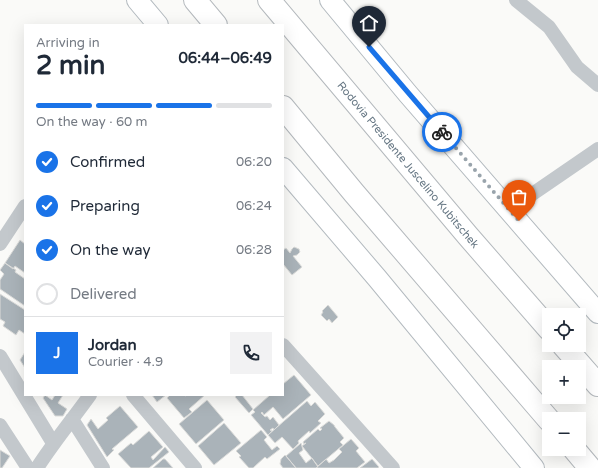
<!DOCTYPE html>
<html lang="en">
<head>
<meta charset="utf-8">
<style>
	body { margin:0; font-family:"Varela Round",sans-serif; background:#f2f2f3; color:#1f2937; height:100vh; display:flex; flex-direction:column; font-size:15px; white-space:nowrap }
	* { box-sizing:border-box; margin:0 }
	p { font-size:13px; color:#747a83 }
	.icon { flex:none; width:22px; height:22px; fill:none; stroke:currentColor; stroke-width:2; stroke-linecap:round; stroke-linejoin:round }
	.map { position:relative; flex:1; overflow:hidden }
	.sheet { position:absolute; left:24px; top:24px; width:260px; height:372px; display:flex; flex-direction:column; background:#fff; border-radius:0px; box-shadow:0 4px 16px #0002 }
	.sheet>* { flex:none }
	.buttons { position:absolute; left:542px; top:308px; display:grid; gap:8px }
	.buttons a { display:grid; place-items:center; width:44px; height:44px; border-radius:0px; background:#fff; box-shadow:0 4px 16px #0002; font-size:20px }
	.pin { position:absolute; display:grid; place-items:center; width:34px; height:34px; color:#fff; margin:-41px -17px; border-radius:50% 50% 50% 0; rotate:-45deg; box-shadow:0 0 4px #0007 }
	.pin .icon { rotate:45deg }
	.courier { position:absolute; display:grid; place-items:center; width:40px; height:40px; margin:-20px; border:3px solid #1a73e8; border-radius:50%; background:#fff; color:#222; box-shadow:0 1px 5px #0007 }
	.summary em { font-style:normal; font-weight:700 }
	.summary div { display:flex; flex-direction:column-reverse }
	.summary { display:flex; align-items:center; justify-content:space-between; height:68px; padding:0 12px }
	h1 { font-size:26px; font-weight:700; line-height:30px }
	.bar { display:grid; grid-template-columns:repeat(4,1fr); gap:6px 4px; align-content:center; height:48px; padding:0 12px }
	.bar i { height:5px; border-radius:3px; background:#e0e1e3 }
	.bar .current { background:#1a73e8 }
	.bar p { grid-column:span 4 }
	.line { display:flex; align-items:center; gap:10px; padding:0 12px; border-top:1px solid #e0e1e3 }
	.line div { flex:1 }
	.round { display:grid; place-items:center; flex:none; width:42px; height:42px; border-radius:0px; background:#f2f2f3 }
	ol { padding:0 12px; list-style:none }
	li { display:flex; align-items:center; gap:12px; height:44px }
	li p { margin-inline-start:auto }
	li .icon { padding:4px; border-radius:50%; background:#1a73e8; color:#fff; stroke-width:4 }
	li:last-child { color:#747a83 }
	li i { width:22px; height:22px; border:2px solid #e0e1e3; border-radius:50% }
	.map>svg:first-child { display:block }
	.building { fill:#aab3b9; stroke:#dcdcda }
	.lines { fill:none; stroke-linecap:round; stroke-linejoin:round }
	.secondary-casing { stroke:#b3babf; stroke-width:22 }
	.highway-casing { stroke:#b4b9bd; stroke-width:24 }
	.street { stroke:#c3c8cc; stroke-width:14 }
	.secondary { stroke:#fff; stroke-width:20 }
	.highway { stroke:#fff; stroke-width:22 }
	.done { stroke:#99a4ac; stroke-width:4; stroke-dasharray:0 7.2 }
	.route { stroke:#1a73e8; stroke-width:5 }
	.labels { text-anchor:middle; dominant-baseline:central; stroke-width:4; stroke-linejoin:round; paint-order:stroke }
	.street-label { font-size:11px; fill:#657683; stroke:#fff }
</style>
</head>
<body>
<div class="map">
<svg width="598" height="468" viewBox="0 0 598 468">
	<rect width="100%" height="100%" fill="#fafaf8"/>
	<path class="building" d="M20 240 25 244V273L15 266 13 269 5 263Z
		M294 247 299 249 300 252 297 255 293 256 302 267 292 275 283 264V250L286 248 290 253 292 249Z
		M5 263 16 270 15 272 25 279V306L0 289V280L4 274 0 270Z
		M0 294 25 310V334L19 330 16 335 3 326 5 322 0 319Z
		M328 305 338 317 332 323 329 319 327 321 321 315 323 312 322 311Z
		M25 352V368L20 360Z
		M294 375 311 395 283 419 273 407 264 415 262 412 261 413 265 417 267 416 270 420 273 417 279 425 274 430 273 428 270 430 272 431 268 435 251 415 255 412 253 410 270 395H283V384Z
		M45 395 52 400 55 395H63L58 403 67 409 63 416H55L43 398Z
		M152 395H166L157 402Z
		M170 395H184L185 396 187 395H205L189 409 192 412 184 418 167 398Z
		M237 395H242L253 409 249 413 235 397Z
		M207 400 224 420 196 444 179 424Z
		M307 401 311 406 315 402 325 414 318 421 321 423 310 433 309 431 298 441 299 443 293 449 282 437 275 443 268 435Z
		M120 406 138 427 112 449 114 450 107 457 87 425 91 419 98 429 108 420 106 418Z
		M329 421 334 425 335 427 344 438 340 442 343 445 318 466 302 446 306 443 304 444 303 442 318 429 320 431 322 429 320 428Z
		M224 423 241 443 214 465 198 446Z
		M261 430 267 437 264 440 272 450 277 446 280 449 267 459 265 457 253 468H249L239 457 241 456 236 451Z
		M149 431 163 447 151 457 153 460 165 447 169 452 149 468H131L118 454 131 443 133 445Z
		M351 439 359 448 356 451 365 462 357 468H316L326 459 329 463 334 460 342 452 339 449Z
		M301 443 303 450 299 453 306 463 312 458 318 467 316 468H296L286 456Z
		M0 450 10 456 2 468H0Z
		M285 455 286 456 296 468H283L280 464 281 459Z
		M163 459H165L173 468H153Z
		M372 459 379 467 378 468H360Z"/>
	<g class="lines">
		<defs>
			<path id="secondary" d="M137 0 158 25
				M330 0 408 94 598 313
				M283 168 377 278 534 468"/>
			<path id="highway" d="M195 0 216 25
				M269 0 468 236 549 329
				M283 107 354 193 549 420
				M563 345 598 385
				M574 449 590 468"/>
		</defs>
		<use href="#secondary" class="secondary-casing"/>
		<use href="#highway" class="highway-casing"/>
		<path class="street" d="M516 0 549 27 577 67 598 85
			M509 210 598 149
			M0 244 25 206
			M283 345 393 468
			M0 356 53 443
			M133 395 195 468
			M72 419 103 468
			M0 425 28 468
			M37 468C53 443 72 420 90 395"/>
		<use href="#secondary" class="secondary"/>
		<use href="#highway" class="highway"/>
	</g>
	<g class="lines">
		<path class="done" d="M442 132 519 221"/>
		<path class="route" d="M369 47 442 132"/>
	</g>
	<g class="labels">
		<g class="street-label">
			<text transform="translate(408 165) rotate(50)">Rodovia Presidente Juscelino Kubitschek</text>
		</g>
	</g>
</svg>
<div class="buttons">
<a><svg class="icon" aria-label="locate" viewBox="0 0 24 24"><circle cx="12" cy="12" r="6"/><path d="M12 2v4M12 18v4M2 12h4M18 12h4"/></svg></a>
<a>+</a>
<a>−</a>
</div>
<div class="pin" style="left:519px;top:221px;background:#ea580c"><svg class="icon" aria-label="bag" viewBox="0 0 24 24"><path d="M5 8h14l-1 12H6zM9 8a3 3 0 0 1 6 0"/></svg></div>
<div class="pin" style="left:369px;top:47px;background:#1f2937"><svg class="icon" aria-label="home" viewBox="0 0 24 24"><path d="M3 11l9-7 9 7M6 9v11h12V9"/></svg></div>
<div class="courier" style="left:442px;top:132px"><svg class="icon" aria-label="bike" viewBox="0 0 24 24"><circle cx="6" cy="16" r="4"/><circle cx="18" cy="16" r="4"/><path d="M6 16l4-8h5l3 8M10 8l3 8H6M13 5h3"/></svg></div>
<section class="sheet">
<div class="summary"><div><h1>2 min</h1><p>Arriving in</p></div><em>06:44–06:49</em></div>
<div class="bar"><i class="current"></i><i class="current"></i><i class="current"></i><i></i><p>On the way · 60 m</p></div>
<ol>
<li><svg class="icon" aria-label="check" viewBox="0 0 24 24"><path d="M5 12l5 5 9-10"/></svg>Confirmed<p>06:20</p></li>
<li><svg class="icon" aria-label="check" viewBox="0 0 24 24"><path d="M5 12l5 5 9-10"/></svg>Preparing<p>06:24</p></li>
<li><svg class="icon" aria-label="check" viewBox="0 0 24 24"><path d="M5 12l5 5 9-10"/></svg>On the way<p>06:28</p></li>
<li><i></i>Delivered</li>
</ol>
<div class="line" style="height:72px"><b class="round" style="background:#1a73e8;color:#fff">J</b><div><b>Jordan</b><p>Courier · 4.9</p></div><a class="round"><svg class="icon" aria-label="phone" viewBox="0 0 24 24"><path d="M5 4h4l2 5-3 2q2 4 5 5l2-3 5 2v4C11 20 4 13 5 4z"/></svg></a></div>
</section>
</div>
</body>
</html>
